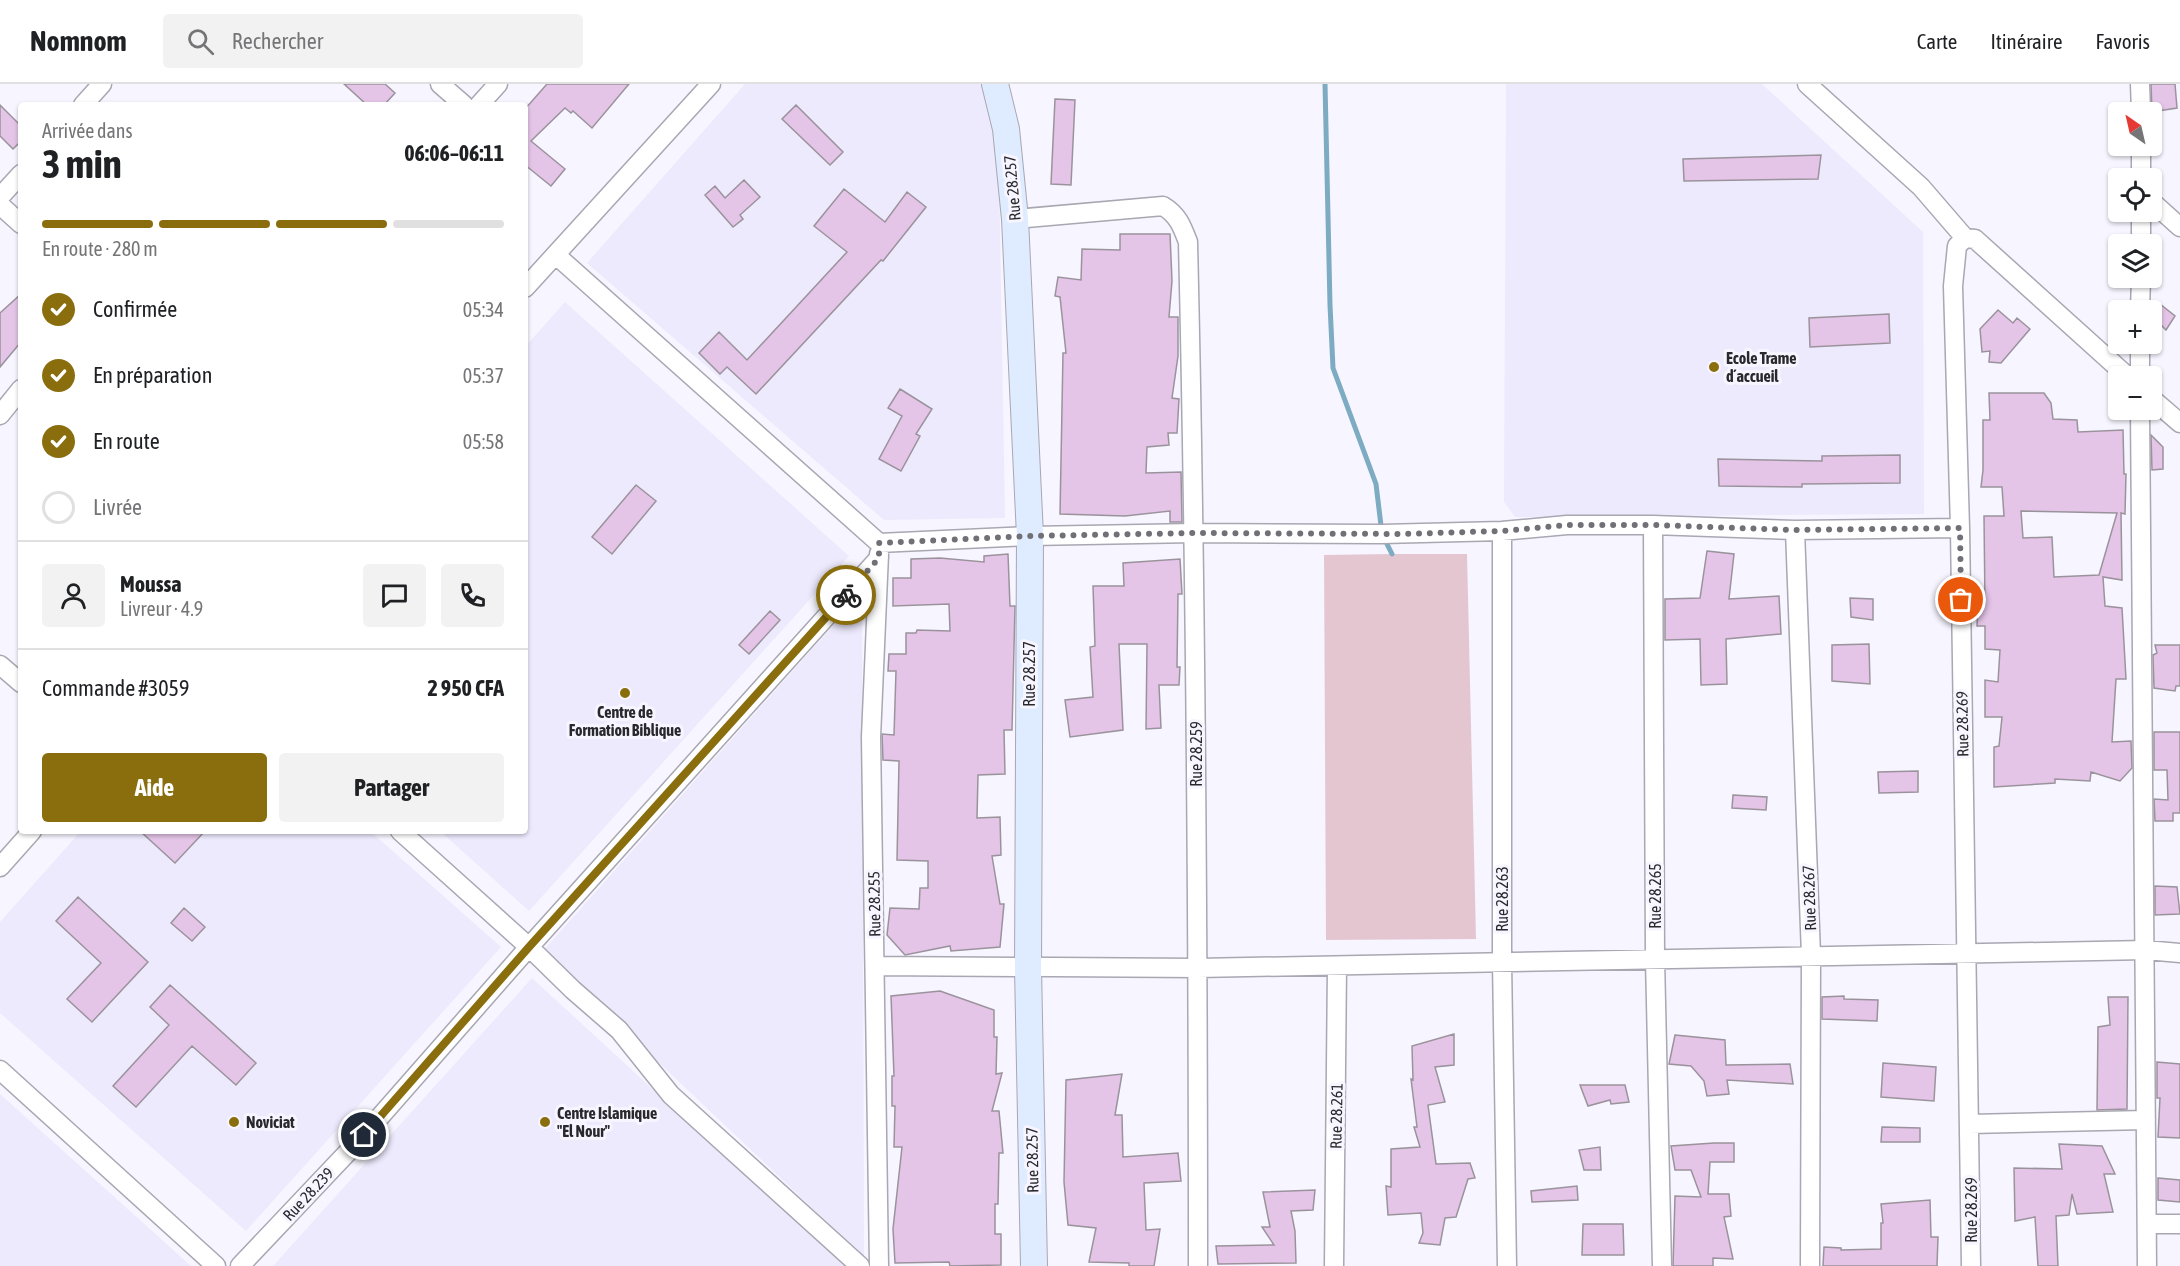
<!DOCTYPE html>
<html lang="fr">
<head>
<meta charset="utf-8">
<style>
	body { margin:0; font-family:"Asap Condensed",sans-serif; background:#f2f2f2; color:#202124; height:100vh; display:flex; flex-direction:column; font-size:22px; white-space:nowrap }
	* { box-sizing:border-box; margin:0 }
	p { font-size:20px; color:#757577 }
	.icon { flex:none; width:33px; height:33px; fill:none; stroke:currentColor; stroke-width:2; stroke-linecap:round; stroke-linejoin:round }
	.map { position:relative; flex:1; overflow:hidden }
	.panel { position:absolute; left:18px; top:18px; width:510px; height:732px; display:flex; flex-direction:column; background:#fff; border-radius:6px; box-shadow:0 2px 4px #0004 }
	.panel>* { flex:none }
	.needle { width:39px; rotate:326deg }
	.buttons { position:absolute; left:2108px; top:18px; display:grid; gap:12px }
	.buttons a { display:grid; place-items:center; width:54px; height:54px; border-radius:6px; background:#fff; box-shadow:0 2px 4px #0004; font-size:30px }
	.pin { position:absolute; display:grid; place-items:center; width:51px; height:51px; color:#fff; margin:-26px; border:3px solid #fff; border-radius:50%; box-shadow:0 2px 6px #0007 }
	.courier { position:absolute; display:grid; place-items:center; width:60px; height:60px; margin:-30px; border:4px solid #8a6d0d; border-radius:50%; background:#fff; color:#222; box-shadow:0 2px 8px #0007 }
	.summary em { font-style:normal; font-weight:700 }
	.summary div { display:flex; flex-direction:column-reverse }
	.summary { display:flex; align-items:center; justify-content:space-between; height:102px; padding:0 24px }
	h1 { font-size:39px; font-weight:700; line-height:45px }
	.bar { display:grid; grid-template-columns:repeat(4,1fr); gap:9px 6px; align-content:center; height:72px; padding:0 24px }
	.bar i { height:8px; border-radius:4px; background:#e0e0e0 }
	.bar .on { background:#8a6d0d }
	.bar p { grid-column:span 4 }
	.line { display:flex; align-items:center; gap:15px; padding:0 24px; border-top:2px solid #e0e0e0 }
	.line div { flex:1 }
	.round { display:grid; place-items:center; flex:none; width:63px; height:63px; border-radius:6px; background:#f2f2f2 }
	ol { padding:0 24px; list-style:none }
	li { display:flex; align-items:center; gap:18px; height:66px }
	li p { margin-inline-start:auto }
	li .icon { padding:6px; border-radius:50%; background:#8a6d0d; color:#fff; stroke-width:4 }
	li:last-child { color:#757577 }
	li i { width:33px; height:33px; border:3px solid #e0e0e0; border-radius:50% }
	.primary-button { display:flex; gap:12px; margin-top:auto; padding:12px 24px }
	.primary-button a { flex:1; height:69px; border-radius:6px; background:#8a6d0d; color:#fff; font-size:24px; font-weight:700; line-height:69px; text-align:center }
	.primary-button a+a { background:#f2f2f2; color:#202124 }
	header { display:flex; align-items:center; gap:36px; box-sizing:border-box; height:84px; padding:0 30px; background:#fff; border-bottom:2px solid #e0e0e0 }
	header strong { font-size:28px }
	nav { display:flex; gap:33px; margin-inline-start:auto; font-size:21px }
	.search { width:420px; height:54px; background:#f2f2f2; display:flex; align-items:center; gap:15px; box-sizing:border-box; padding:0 21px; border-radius:6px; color:#757577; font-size:22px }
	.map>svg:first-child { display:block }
	.built { fill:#edeafd }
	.green { fill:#e4c6d1 }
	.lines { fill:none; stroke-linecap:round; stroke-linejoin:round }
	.stream { stroke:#7dabc1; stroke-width:5 }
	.building { fill:#e4c4e7; stroke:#9b939c; stroke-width:1.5; fill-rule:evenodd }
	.street-casing { stroke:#a8a7b2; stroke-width:21 }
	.secondary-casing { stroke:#a8a7b2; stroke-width:28 }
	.street { stroke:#fff; stroke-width:18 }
	.secondary { stroke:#dfebff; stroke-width:26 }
	.done { stroke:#717076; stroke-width:6; stroke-dasharray:0 10.8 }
	.route { stroke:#8a6d0d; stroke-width:8 }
	.poi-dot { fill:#8a6d0d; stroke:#f7f5ff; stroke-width:2 }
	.labels { text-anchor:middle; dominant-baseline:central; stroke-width:6; stroke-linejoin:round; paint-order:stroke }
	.street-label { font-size:16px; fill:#29292d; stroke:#f7f5ff }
	.poi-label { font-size:16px; font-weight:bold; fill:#29292d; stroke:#f7f5ff; text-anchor:start }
</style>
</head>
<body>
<header>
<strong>Nomnom</strong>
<div class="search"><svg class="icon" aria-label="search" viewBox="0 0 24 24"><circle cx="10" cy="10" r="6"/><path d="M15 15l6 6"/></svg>Rechercher</div>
<nav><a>Carte</a><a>Itinéraire</a><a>Favoris</a></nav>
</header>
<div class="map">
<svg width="2180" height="1182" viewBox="0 0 2180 1182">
	<rect width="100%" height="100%" fill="#f7f5ff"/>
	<path class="built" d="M745 0H987L999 86 1005 434 884 436 587 179Z
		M1506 0H1762L1923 148 1924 430 1515 433 1504 418Z
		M565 218 849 472 529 827 440 747H525V263Z
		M862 509 864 1173 542 868Z
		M81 747H370L501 863 246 1147 0 929V838Z
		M532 894 845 1182H273Z
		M0 1010 191 1182H0Z"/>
	<path class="green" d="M1392 470H1467L1476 855 1326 856 1324 471Z"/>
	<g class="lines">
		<path class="stream" d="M1325 0 1330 221 1333 284 1376 400 1382 450 1392 470"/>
	</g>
	<path class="building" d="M344 0H385L395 9 384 21H367Z
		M547 0H629L592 44 573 27 571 29 565 24 531 57 565 85 551 102 525 81V25Z
		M2151 0H2175L2177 24 2152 28Z
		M1055 15 1075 16 1071 101 1051 100Z
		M0 21 21 42V57L13 65 0 52Z
		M796 21 843 68 830 81 782 35Z
		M1821 71 1818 95 1684 97 1683 75Z
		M744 96 760 113 740 131 743 135 733 143 705 111 715 102 725 114Z
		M844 105 885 138 907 108 926 123 883 177 881 176 756 310 727 283 720 290 699 269 719 248 747 276 847 168 814 142Z
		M1120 150H1170L1172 197 1169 233H1178V272L1172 314 1179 315 1177 349H1168L1169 361 1147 363 1146 389 1181 388 1182 438H1170V427L1125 432 1060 430 1063 269H1066L1060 213 1055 212 1058 193 1081 196 1082 165 1120 166Z
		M21 210V258L0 283V229Z
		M2160 220 2175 232 2166 246 2151 231Z
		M1998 226 2013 239 2017 234 2030 245 2001 279 1989 278 1990 267 1982 268 1980 245Z
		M1889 230 1890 259 1810 263 1809 234Z
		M900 305 932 325 916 350 920 352 901 387 879 375 902 332 888 324Z
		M1989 309H2044L2051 319 2053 335 2077 336 2078 348 2123 346 2124 390H2126L2125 430 2121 429 2122 496 2103 493 2105 522 2122 524 2126 595H2116L2112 658 2131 657 2132 684 2120 697 2091 688 2090 697 2055 695V699L1994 703V663L1999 662 2002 633H1985V596L1998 598 2000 566 1985 565V542H1977L1978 521H1985L1984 432H2004L2002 403H1981L1983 386V336H1990ZM2021 427 2117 429 2099 491 2054 493 2052 453 2023 454Z
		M2151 351 2163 363V385L2152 386Z
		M1900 371V399L1802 400V403L1719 402 1718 375 1822 377V372Z
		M636 401 656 417 612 470 592 453Z
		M1707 467 1734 470 1729 515 1779 512 1781 550 1726 555 1727 600 1701 601 1700 555 1665 556V515L1700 514Z
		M1008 470 1010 522H1015L1012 646H1004L1005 690 978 691 977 734 1000 733 1001 771 992 772 1000 820H1004L1000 863 951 867 950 862 905 871 887 851 890 824 919 825 920 804H928V777L897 776 899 677 883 676 882 650 894 651 896 587H888L889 570H906V549H916L917 546 950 547 949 520 893 522V494H911V475L940 474 984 478V472Z
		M1180 475 1182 510H1178L1177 583H1180L1179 601H1159L1161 644 1146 645 1147 560H1119L1123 646 1070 653 1065 616 1093 613 1090 563 1095 562 1093 502H1124L1123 479Z
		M1850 514 1873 515V536L1851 533Z
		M770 527 780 536 749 570 739 561Z
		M1869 560 1870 600 1832 597V561Z
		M2155 561H2180V602H2176L2175 607 2154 604 2153 571 2157 569Z
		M2154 648H2180V729H2173V737H2155L2154 715 2168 716 2167 686H2154Z
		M1918 687V708L1879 709 1878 688Z
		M1733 711 1767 713 1766 726 1732 724Z
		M140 747H205L175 779Z
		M2155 802 2177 803 2180 830 2155 831Z
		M78 813 148 878 92 938 67 915 101 879 56 837Z
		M184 824 205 843 192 857 171 839Z
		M170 901 256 979 236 1001 192 962 136 1023 113 1002 169 941 150 923Z
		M940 907 994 926V953H997L996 990 1002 989 992 1027H999L1003 1069H999L998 1120H995V1150H1001V1181L950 1182 949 1178 895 1179 893 1145 902 1063H894L895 1022H892V992H894L891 912Z
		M1844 912V915L1878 916 1877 937 1822 935V913Z
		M2108 913H2128L2127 1025 2097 1026 2098 943 2110 941Z
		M1454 950V981L1435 983 1445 1018 1428 1021 1436 1080 1470 1079 1475 1094 1468 1095 1456 1133 1445 1134 1440 1161 1419 1159 1423 1149 1421 1129 1388 1131 1386 1102 1391 1103V1065L1420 1063 1414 1043H1417L1411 995 1413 996 1412 962Z
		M1675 951 1725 956 1726 981 1790 980 1793 1000 1727 996 1729 1010 1707 1012 1704 997 1691 982 1669 980Z
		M2157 978 2180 980V1054L2158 1053 2160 1014H2157Z
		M1883 979 1936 983 1934 1017 1881 1013Z
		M1122 990 1115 1031H1122L1123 1073 1178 1069 1181 1097 1144 1099 1146 1146 1160 1145 1154 1182H1129V1179L1089 1178 1096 1144 1068 1141 1064 1098 1066 996Z
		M1580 1001H1625L1629 1018 1611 1020 1610 1016 1588 1022Z
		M1882 1043 1920 1044V1058H1881Z
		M1714 1059H1734V1078H1710L1708 1110H1729L1731 1132 1724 1133 1733 1175 1713 1174V1182H1673L1675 1112 1701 1113 1691 1086H1675L1671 1062Z
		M2059 1060 2102 1062 2115 1090H2104L2113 1128 2077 1130 2072 1110 2069 1131 2056 1132 2058 1182H2038L2035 1133 2015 1137 2014 1084 2062 1085Z
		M1600 1063 1601 1086H1584L1579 1066Z
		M2158 1094 2180 1096V1118L2158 1116Z
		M1577 1102 1578 1116 1532 1118 1531 1107Z
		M1315 1106 1313 1126 1291 1127 1295 1147 1296 1179 1218 1180 1216 1162 1274 1161 1262 1143H1270L1263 1108Z
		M1930 1116 1931 1153H1938L1937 1182H1823L1824 1163 1841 1164V1166L1881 1165V1139H1883L1881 1120Z
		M1583 1140H1623L1624 1171H1582Z"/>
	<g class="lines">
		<defs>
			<path id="street" d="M440 0 464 21
				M1807 0 1921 103 1965 154
				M2140 0 2141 28
				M83 21 102 0
				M479 21 498 0
				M2141 62V94
				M0 113 21 90
				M2151 117 2180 143
				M0 121 21 140
				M1015 135 1163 122C1178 131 1182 142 1188 158 1196 499 1198 840 1198 1182
				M2141 160V128
				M557 172 879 459 1030 452 1195 449 1382 450 1502 447 1567 441H1653L1795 446 1960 444
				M525 204 711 0
				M2140 226 2141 194
				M2140 292V260
				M2151 314 2180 339
				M2140 326 2147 1182
				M0 331 21 305
				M1653 441 1655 875 1662 1182
				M1795 446 1811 871 1810 1182
				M1502 447V878L1507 1182
				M0 581 21 599
				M400 747 529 863 573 906 619 946 671 1011 860 1182
				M0 783 32 747
				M876 882 1198 884 2146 866 2180 869
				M0 986 216 1182
				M1970 1040 2146 1036
				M2148 1140H2180
				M240 1182 364 1051 529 863 879 474
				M879 1182 871 653 879 470
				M1334 1182 1337 882
				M1971 1182 1960 444 1953 202 1957 162 1965 154 1975 155 2127 292"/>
			<path id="secondary" d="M995 0 1006 45 1015 135 1030 452 1028 884 1034 1182"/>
		</defs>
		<use href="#street" class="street-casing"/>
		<use href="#secondary" class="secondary-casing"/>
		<use href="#street" class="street"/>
		<use href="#secondary" class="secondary"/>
	</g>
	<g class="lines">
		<path class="done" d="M846 511 879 474V459L1030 452 1195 449 1402 450 1502 447 1568 441H1653L1796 446 1960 444 1961 516"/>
		<path class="route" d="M364 1051 529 863 846 511"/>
	</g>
	<g class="poi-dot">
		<circle cx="1714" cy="283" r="6"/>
		<circle cx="625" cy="609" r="6"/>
		<circle cx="234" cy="1038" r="6"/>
		<circle cx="545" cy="1038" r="6"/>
	</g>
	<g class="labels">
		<g class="street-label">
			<text transform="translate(1012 104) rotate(-95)">Rue 28.257</text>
			<text transform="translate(1029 590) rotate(-90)">Rue 28.257</text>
			<text transform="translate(1962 640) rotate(-91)">Rue 28.269</text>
			<text transform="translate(1196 670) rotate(-90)">Rue 28.259</text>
			<text transform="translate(1655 812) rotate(-90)">Rue 28.265</text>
			<text transform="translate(1809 814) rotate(-92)">Rue 28.267</text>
			<text transform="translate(1502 815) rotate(-90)">Rue 28.263</text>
			<text transform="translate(874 820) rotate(-91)">Rue 28.255</text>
			<text transform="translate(1336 1032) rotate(-89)">Rue 28.261</text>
			<text transform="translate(1032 1076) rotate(-91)">Rue 28.257</text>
			<text transform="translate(308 1110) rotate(-47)">Rue 28.239</text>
			<text transform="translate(1971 1126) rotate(-90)">Rue 28.269</text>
		</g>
		<g class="poi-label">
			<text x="1726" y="274">Ecole Trame<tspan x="1726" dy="18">d´accueil</tspan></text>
			<text x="625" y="628" text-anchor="middle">Centre de<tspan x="625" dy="18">Formation Biblique</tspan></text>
			<text x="557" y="1029">Centre Islamique<tspan x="557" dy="18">"El Nour"</tspan></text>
			<text x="246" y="1038">Noviciat</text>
		</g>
	</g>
</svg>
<div class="buttons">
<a><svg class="needle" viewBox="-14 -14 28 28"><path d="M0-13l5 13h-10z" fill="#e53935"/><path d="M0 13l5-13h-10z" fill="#757577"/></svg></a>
<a><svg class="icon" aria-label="locate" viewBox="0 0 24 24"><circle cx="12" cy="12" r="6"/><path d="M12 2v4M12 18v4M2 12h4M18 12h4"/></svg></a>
<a><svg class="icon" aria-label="layers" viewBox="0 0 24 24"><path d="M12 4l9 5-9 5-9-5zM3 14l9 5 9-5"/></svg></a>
<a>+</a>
<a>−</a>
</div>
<div class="pin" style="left:1961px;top:516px;background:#ea580c"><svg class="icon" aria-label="bag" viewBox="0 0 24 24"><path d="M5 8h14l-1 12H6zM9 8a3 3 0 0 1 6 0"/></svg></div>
<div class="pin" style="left:364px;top:1051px;background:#1f2937"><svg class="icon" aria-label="home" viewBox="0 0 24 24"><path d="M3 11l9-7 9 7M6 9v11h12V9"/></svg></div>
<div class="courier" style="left:846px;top:511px"><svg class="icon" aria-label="bike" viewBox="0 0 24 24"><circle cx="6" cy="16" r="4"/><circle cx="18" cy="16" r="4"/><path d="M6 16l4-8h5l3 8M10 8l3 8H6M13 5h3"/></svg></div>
<section class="panel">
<div class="summary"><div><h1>3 min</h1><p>Arrivée dans</p></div><em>06:06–06:11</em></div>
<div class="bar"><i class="on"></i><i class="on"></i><i class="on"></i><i></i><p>En route · 280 m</p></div>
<ol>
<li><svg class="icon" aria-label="check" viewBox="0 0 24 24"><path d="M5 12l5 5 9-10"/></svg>Confirmée<p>05:34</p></li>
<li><svg class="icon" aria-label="check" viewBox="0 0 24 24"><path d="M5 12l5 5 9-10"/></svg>En préparation<p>05:37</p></li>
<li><svg class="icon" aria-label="check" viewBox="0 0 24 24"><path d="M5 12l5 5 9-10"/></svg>En route<p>05:58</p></li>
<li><i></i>Livrée</li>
</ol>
<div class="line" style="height:108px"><a class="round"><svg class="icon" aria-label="person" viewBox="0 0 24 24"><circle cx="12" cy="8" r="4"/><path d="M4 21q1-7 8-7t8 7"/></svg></a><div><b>Moussa</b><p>Livreur · 4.9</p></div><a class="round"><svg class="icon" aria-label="chat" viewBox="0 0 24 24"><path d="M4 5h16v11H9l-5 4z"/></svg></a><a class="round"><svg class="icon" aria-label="phone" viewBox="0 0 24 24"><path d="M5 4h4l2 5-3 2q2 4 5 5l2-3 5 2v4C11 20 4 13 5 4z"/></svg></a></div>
<div class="line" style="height:78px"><div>Commande #3059</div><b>2 950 CFA</b></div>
<div class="primary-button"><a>Aide</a><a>Partager</a></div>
</section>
</div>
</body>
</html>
